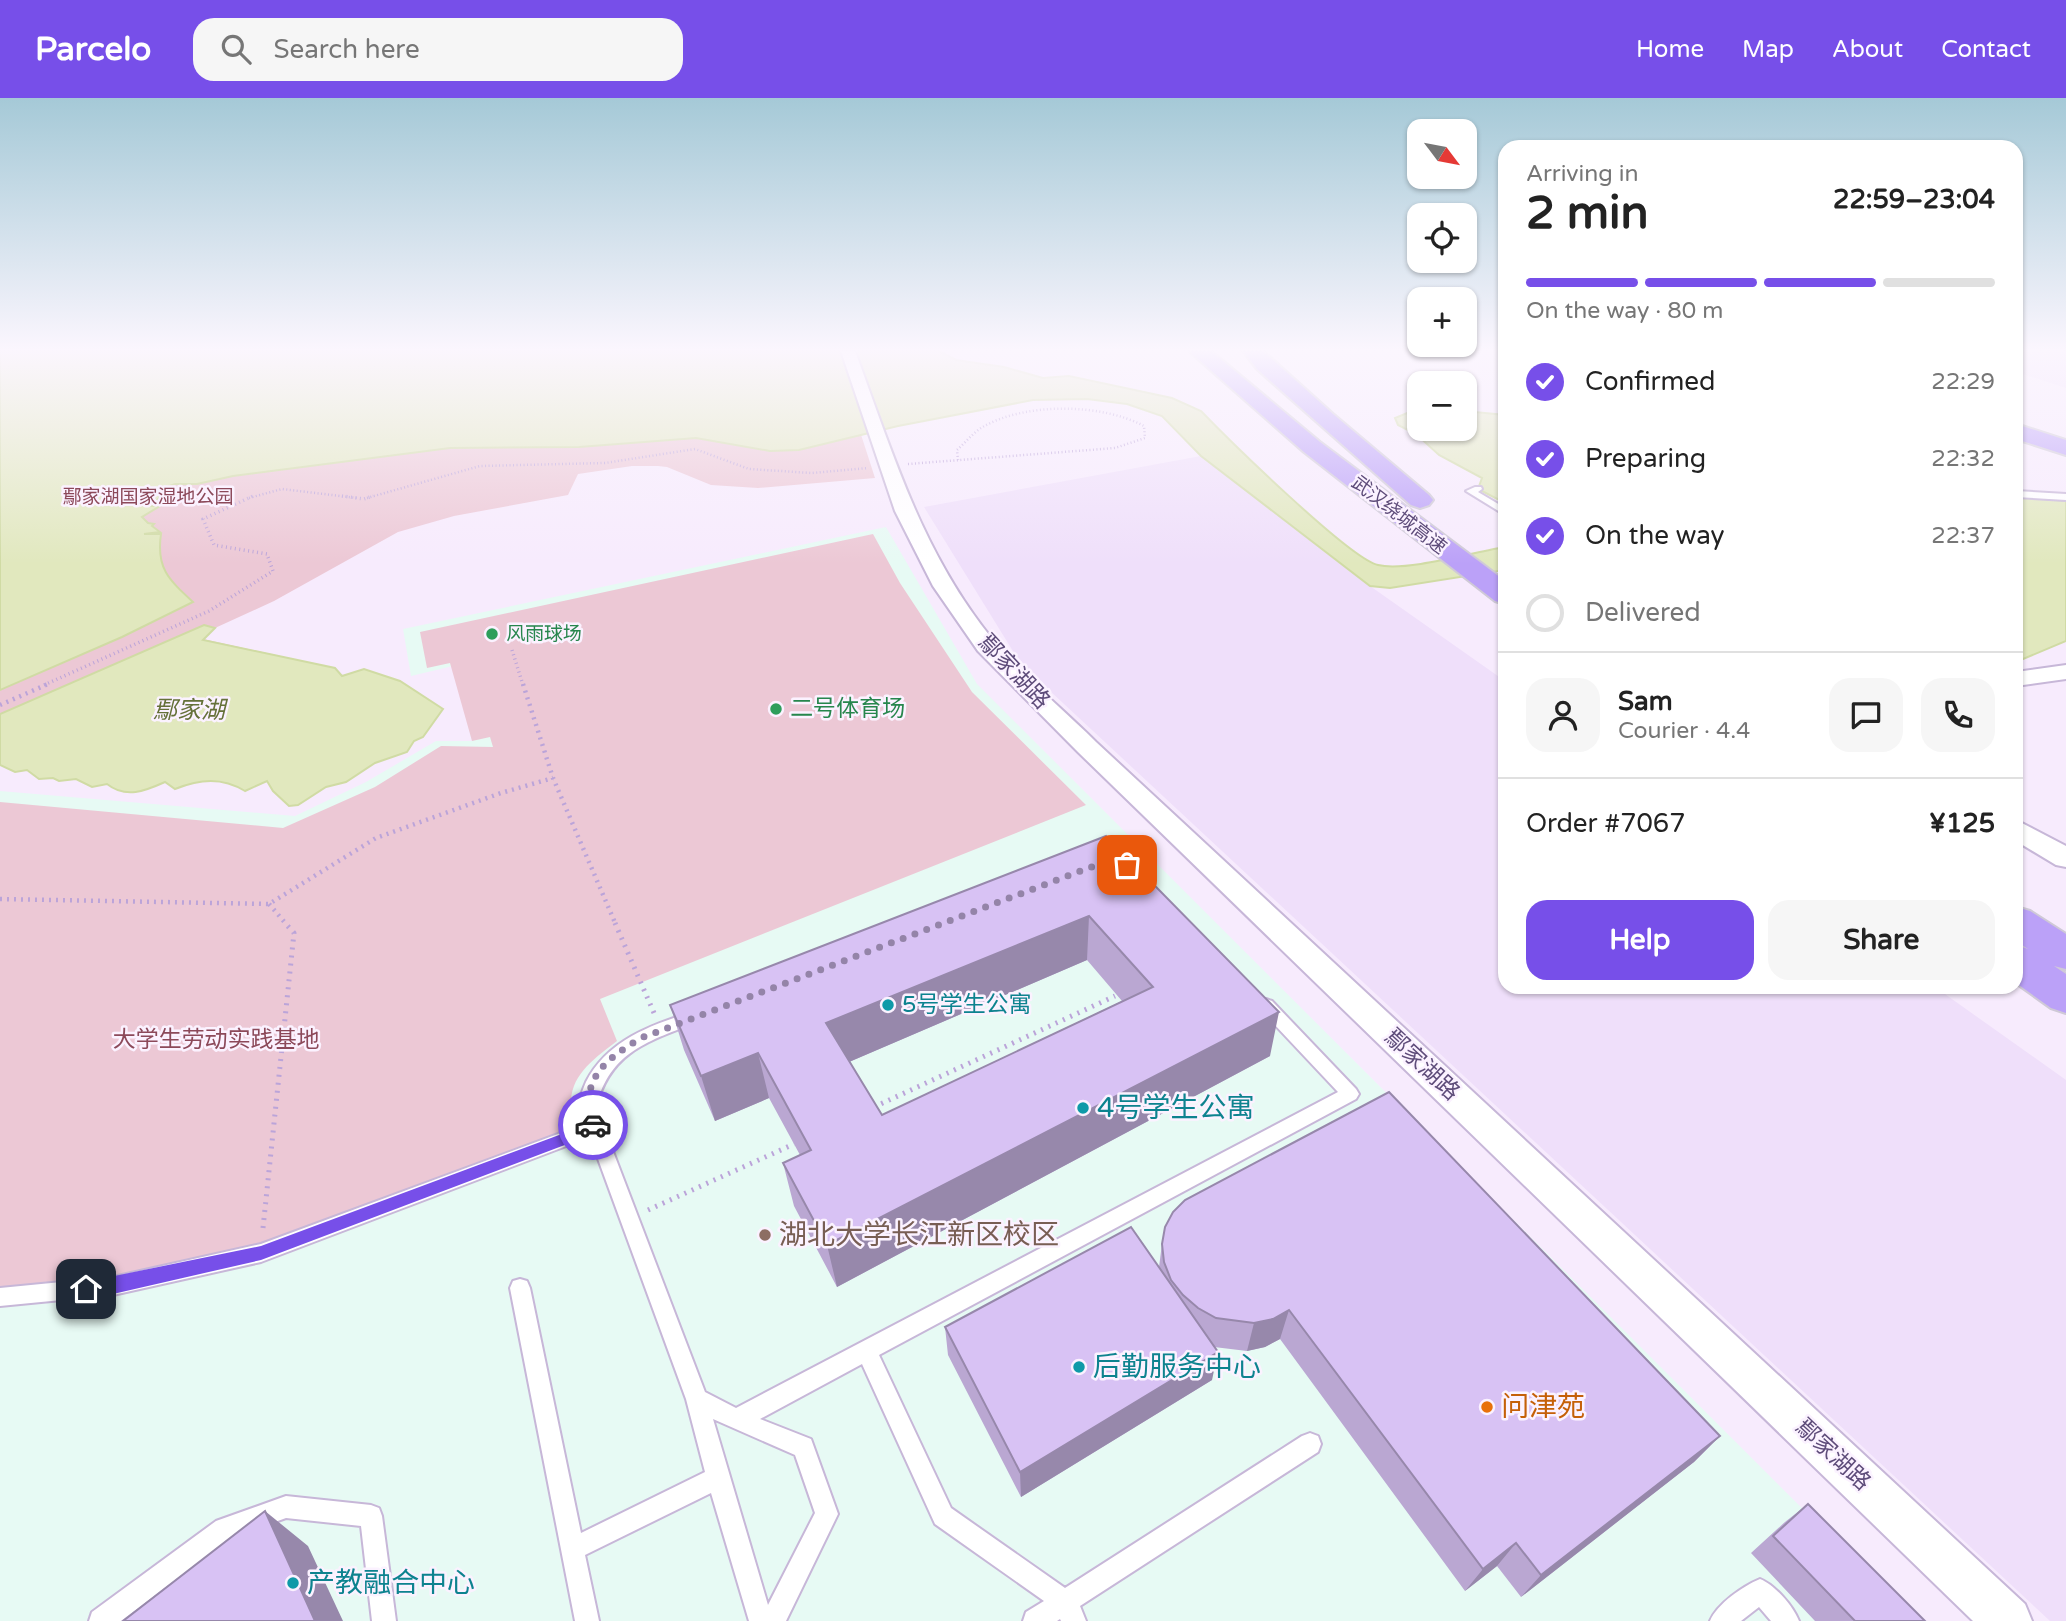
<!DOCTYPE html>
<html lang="en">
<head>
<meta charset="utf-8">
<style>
	body { margin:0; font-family:"Varela Round","Noto Sans SC",sans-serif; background:#f6f6f6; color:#222; height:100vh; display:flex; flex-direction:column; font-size:26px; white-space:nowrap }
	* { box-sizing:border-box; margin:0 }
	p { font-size:23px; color:#767676 }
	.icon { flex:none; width:38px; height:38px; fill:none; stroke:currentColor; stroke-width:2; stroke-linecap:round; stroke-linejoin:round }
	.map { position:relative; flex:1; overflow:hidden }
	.panel { position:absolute; left:1498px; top:42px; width:525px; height:854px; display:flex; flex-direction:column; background:#fff; border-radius:21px; box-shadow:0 2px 5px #0004 }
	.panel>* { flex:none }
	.needle { width:46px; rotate:122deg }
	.controls { position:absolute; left:1407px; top:21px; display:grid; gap:14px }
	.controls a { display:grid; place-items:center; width:70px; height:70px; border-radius:14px; background:#fff; box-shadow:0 2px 5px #0004; font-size:35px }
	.pin { position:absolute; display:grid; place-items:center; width:60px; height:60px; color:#fff; margin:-30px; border-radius:14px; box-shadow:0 4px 10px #0006 }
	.courier { position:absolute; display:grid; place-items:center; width:70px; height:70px; margin:-35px; border:5px solid #774fe9; border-radius:50%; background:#fff; color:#222; box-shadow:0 2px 9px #0007 }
	.head em { font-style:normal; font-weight:700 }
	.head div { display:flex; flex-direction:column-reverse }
	.head { display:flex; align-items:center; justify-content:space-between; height:119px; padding:0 28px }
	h1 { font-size:46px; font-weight:700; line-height:52px }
	.bar { display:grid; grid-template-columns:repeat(4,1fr); gap:10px 7px; align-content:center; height:84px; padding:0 28px }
	.bar i { height:9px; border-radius:5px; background:#e0e0e0 }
	.bar .selected { background:#774fe9 }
	.bar p { grid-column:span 4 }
	.line { display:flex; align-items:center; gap:18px; padding:0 28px; border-top:2px solid #e0e0e0 }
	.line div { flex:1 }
	.round { display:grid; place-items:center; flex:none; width:74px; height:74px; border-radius:21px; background:#f6f6f6 }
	ol { padding:0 28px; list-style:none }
	li { display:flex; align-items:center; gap:21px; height:77px }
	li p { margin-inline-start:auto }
	li .icon { padding:7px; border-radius:50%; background:#774fe9; color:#fff; stroke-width:4 }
	li:last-child { color:#767676 }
	li i { width:38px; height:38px; border:4px solid #e0e0e0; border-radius:50% }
	.cta { display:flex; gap:14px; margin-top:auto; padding:14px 28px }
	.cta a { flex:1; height:80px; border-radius:21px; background:#774fe9; color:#fff; font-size:28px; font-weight:700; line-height:80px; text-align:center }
	.cta a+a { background:#f6f6f6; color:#222 }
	header { display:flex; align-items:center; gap:42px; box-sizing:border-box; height:98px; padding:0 35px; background:#774fe9; color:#fff }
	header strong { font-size:33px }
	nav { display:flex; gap:38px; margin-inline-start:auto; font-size:24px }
	.search { width:490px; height:63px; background:#f6f6f6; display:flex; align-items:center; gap:18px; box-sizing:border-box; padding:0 24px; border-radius:21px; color:#767676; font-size:26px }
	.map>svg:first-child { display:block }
	.residential { fill:#efdffa }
	.education { fill:#e7faf4 }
	.green { fill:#ecc8d5 }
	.water { fill:#e1e8be; stroke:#d0dba4; stroke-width:2 }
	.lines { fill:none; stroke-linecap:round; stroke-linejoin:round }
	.lane-casing { stroke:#c7b7d8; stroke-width:4 }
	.street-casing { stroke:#c7b7d8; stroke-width:4 }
	.highway-casing { stroke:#cfc9d7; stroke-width:4 }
	.path-far3 { stroke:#bba4d9; stroke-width:2.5; stroke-dasharray:1 2.5; stroke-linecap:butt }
	.path-far2 { stroke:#bba4d9; stroke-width:3.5; stroke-dasharray:1 3.5; stroke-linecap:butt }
	.path-far1 { stroke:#bba4d9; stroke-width:4.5; stroke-dasharray:2 5; stroke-linecap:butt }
	.path { stroke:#bba4d9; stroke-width:5; stroke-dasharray:2 6; stroke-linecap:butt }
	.lane { fill:#fff; fill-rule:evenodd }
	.street { fill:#fff; fill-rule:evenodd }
	.highway { fill:#bba1f8; fill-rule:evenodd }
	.wall { fill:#baa7d2; fill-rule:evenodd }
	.shaded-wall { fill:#9788ab }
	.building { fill:#d8c2f4; stroke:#9788ab; stroke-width:2; fill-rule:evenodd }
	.route { fill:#774fe9 }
	.done { stroke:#9484a8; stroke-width:7; stroke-dasharray:0 12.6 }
	.leisure-dot { fill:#2e9e5b; stroke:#fbf2ff; stroke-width:2.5 }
	.culture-dot { fill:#0f9aa8; stroke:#fbf2ff; stroke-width:2.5 }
	.education-dot { fill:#8d6e63; stroke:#fbf2ff; stroke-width:2.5 }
	.food-dot { fill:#e8710a; stroke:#fbf2ff; stroke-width:2.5 }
	.labels { text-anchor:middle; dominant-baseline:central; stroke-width:5; stroke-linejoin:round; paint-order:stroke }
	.far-park-label { font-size:19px; fill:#8c495a; stroke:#fbf2ff }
	.far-street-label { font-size:19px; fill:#5e4c7a; stroke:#fbf2ff }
	.far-leisure-label { font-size:19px; fill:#27864d; stroke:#fbf2ff; text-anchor:start }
	.street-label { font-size:23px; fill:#5e4c7a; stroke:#fbf2ff }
	.leisure-label { font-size:23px; fill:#27864d; stroke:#fbf2ff; text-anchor:start }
	.culture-label { font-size:23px; fill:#0d838f; stroke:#fbf2ff; text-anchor:start }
	.park-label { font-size:23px; fill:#8c495a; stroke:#fbf2ff }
	.water-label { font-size:24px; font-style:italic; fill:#657139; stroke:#fbf2ff }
	.near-culture-label { font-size:28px; fill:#0d838f; stroke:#fbf2ff; text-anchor:start }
	.near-education-label { font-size:28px; fill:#785e54; stroke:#fbf2ff; text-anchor:start }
	.near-food-label { font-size:28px; fill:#c56008; stroke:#fbf2ff; text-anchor:start }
</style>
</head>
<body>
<header>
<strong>Parcelo</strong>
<div class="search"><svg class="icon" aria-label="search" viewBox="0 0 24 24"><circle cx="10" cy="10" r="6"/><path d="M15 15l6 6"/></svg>Search here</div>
<nav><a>Home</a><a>Map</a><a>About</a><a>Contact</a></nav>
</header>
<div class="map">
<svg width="2066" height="1523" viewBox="0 0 2066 1523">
	<rect width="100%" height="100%" fill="#f7ebfd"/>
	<path class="residential" d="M2016 253H2066V290L2016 274Z
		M1201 358 1370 488 1505 583V889H1935L2066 982V1523H2050L1021 566 924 409Z"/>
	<path class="education" d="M886 429 977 586 1915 1523H0V693L295 718 366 684 436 643H472L453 568 411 578 403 531Z"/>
	<path class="green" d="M0 253H834L875 380 758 390 711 387 667 369 658 368H632L578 376 568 397 454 418 398 434 274 503 215 530 203 541 335 570 342 578 364 571 400 583 443 611 423 639 414 643 407 654 375 665 346 684 326 689 298 707 289 708 273 693 267 683 245 693C222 679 200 682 175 691L165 684C145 693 126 701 107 686L92 689 76 681 59 683 53 680 39 681 27 672 15 674 0 667Z
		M873 436 900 485 972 594 1086 707 600 901 617 943C580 971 561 987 576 1036L261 1155 0 1199V704L283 730 375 689 441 648 493 649 490 639 472 643 450 565 427 570 420 534Z"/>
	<path class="water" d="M0 253H939L956 262 1004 269 1043 280 1069 278 1172 300 1201 313C1227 340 1350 461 1378 467 1406 474 1474 454 1505 449V472L1390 490 1370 488 1201 358 1162 318 1127 306 1087 301 1033 302 898 328 799 352 770 353 696 340 579 349 450 350 233 378 197 386H175L155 393 163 396 151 408H160L142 419 148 425 154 426 152 428 160 434 144 436H161C156 470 168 481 193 504L122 539 0 592Z
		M1412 313H1419V331H1465V313L1505 317V405L1478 391 1482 380 1439 357 1416 336 1398 327 1395 320Z
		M2016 399 2066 403V543L2016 564Z
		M204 527 215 530 203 542 335 570 342 578 364 571 400 583 443 611 423 639 414 643 407 654 375 665 346 684 326 689 298 707 289 708 273 693 267 683 245 693C222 679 200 681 175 691L165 684C145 693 126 701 107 686L92 689 76 681 59 683 53 680 39 681 27 672 15 674 0 667V616Z"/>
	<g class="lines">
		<defs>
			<path id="lane" d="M1475 389H1481L1482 391 1478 394 1505 410V417L1466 393Z
				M2016 393 2066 396V402L2016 399Z
				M1266 901 1272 903 1356 991 1359 996 1356 1001 879 1257 951 1410 1065 1490 1302 1338 1310 1335 1318 1338 1321 1346 1318 1354 1080 1508 1086 1523H1061L1060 1521 1057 1523H1023L1026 1514 1044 1503 935 1426 862 1266 760 1321 811 1341 838 1416 786 1523H749L711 1395 585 1457 599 1523H575L510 1190 513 1183 520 1181 527 1183 530 1190 581 1435 705 1374 686 1301 590 1039 261 1164 113 1197 0 1208V1190L113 1179 261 1146 585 1026C583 1021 580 1015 579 1010 578 1003 583 991 586 984 607 943 650 927 692 914L698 916 700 920 698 924C649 943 610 953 596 1009L705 1294 736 1310 1338 994 1260 911 1258 907 1260 903ZM713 1321 795 1357 815 1415 768 1507Z
				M286 1398 371 1407 379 1410 382 1418 396 1523H372L361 1428 286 1420 231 1440 121 1523H89L92 1514 216 1423Z
				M1760 1481C1775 1487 1793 1508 1799 1523H1771L1759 1509 1741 1523H1710C1717 1506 1743 1488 1760 1481Z"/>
			<path id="street" d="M841 253H855C893 356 922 455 993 542 1023 579 1062 610 1096 644L2025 1506 2032 1523H1973L1078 654 978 553 933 488 895 413Z
				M2066 567V581L2016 588V574Z
				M2016 722 2066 748V769L2056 767 2016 743Z"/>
			<path id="highway" d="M1189 253H1211L1320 344 1505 483V506L1495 503 1304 354Z
				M1243 253H1263L1333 316 1429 397 1433 402 1429 407 1420 410 1411 407 1257 271Z
				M2016 326 2066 342V357L2016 341Z
				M2016 809 2030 813 2066 836V871L2054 868 2066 876V915L2051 910 2016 885V847L2028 851 2016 843Z"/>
		</defs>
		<use href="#lane" class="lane-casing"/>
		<use href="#street" class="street-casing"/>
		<use href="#highway" class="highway-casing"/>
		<path class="path-far3" d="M908 366 1115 350 1145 340 1144 328C1101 305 1024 304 981 330 972 336 965 345 957 352L958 362
			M249 400 282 391 357 400
			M367 400 480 368 605 365 695 351 749 371 812 375 868 370"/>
		<path class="path-far2" d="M342 398 364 401 373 398
			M512 552 523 587
			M44 587 209 513 273 473 267 456 214 447 203 421 253 398"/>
		<path class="path-far1" d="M523 586 553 680 616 827
			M0 607 48 586
			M0 801 269 806 376 740 501 695 553 680
			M269 806 287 827"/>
		<path class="path" d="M615 825 654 915
			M874 1009 1115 898
			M648 1112 794 1046
			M263 1130 294 835 285 825"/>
		<use href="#lane" class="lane"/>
		<use href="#street" class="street"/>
		<use href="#highway" class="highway"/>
	</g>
	<path class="wall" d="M1106 738 1270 958 837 1189 794 1108 783 1065 800 1057 769 1000 715 1023 684 952 670 907ZM1087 862 1122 903 882 1017 849 964Z
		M1162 1146 1720 1338 1694 1364 1521 1499 1497 1468 1465 1493 1280 1241 1265 1249 1247 1253 1214 1249 1212 1282 1021 1399 948 1257 945 1229 1159 1169Z
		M1808 1406 1925 1523H1815L1751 1455 1785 1424Z"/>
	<path class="shaded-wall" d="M1089 818 1087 862 835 970 826 925Z
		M1279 914 1270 958 837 1189 827 1147Z
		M758 955 769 1000 715 1023 701 978Z
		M1289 1212 1280 1241 1265 1249 1247 1253 1254 1225Z
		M1218 1254 1212 1282 1021 1399 1020 1374Z
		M1720 1338 1694 1364 1521 1499 1541 1477Z
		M265 1413 308 1448 343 1523H315Z
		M1516 1445 1497 1468 1465 1493 1483 1471Z"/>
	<path class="building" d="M1106 738 1279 914 827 1147 783 1065 811 1052 758 955 701 978 670 907ZM1089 818 1153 889 882 1017 826 925Z
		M1389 994 1720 1338 1541 1477 1516 1445 1483 1471 1289 1212 1273 1221 1254 1225 1216 1220 1198 1210 1183 1197 1171 1182 1164 1164 1162 1146 1165 1129 1173 1114 1185 1102Z
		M1131 1129 1218 1254 1020 1374 945 1229Z
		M1808 1406 1925 1523H1855L1773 1438Z
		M265 1413 315 1523H123Z"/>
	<linearGradient id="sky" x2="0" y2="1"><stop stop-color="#a5c9d7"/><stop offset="0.54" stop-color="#fbf6fe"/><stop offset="1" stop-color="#fbf6fe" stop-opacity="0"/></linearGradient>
	<rect width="2066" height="466" fill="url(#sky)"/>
	<path class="route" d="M593 1021 600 1027 599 1034 261 1162 113 1196 86 1198 80 1196 78 1191 80 1185 261 1148 586 1027Z"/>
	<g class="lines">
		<path class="done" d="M593 1027C578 982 606 961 641 940L1091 769 1113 765 1127 767"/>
	</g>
	<g class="leisure-dot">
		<circle cx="492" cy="536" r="7"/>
		<circle cx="776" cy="611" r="7"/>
	</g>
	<g class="culture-dot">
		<circle cx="888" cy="907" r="7"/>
		<circle cx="1083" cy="1010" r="7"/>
		<circle cx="1079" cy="1269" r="7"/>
		<circle cx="293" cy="1485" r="7"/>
	</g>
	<circle class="education-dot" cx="765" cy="1137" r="7"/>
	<circle class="food-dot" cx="1487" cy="1309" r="7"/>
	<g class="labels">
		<g class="far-park-label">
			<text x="148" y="399">鄢家湖国家湿地公园</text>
		</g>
		<g class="far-street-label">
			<text transform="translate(1399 417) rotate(38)">武汉绕城高速</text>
		</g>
		<g class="far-leisure-label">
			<text x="506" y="536">风雨球场</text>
		</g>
		<g class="street-label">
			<text transform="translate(1014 574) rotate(47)">鄢家湖路</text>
			<text transform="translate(1422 967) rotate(43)">鄢家湖路</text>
			<text transform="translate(1833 1357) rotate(43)">鄢家湖路</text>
		</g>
		<g class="leisure-label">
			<text x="790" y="611">二号体育场</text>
		</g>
		<g class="culture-label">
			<text x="902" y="907">5号学生公寓</text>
		</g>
		<g class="park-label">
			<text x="216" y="942">大学生劳动实践基地</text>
		</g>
		<g class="water-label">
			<text x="189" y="612">鄢家湖</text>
		</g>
		<g class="near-culture-label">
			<text x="1097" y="1010">4号学生公寓</text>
			<text x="1093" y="1269">后勤服务中心</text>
			<text x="307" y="1485">产教融合中心</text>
		</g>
		<g class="near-education-label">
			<text x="779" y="1137">湖北大学长江新区校区</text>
		</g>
		<g class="near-food-label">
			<text x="1501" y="1309">问津苑</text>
		</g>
	</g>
</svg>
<div class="controls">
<a><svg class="needle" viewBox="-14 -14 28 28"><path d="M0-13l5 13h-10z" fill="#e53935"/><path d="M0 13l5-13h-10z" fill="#767676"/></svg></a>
<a><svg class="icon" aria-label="locate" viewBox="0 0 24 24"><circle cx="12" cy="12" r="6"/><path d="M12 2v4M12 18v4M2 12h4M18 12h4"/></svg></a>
<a>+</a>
<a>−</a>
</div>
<div class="pin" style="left:1127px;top:767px;background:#ea580c"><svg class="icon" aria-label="bag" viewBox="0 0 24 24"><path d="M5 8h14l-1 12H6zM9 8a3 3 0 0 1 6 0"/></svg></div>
<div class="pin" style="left:86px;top:1191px;background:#1f2937"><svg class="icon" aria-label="home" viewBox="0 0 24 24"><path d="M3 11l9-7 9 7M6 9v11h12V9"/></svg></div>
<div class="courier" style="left:593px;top:1027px"><svg class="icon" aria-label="car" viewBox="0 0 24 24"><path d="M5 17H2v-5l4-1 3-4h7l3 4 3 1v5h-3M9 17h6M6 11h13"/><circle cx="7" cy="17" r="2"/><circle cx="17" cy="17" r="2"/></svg></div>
<section class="panel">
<div class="head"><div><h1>2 min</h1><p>Arriving in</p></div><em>22:59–23:04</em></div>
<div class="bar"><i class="selected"></i><i class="selected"></i><i class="selected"></i><i></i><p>On the way · 80 m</p></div>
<ol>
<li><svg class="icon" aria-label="check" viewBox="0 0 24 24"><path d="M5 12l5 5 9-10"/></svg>Confirmed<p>22:29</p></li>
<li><svg class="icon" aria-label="check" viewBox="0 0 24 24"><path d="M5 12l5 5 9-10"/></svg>Preparing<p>22:32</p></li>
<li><svg class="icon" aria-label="check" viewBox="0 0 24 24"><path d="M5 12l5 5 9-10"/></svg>On the way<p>22:37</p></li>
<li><i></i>Delivered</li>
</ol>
<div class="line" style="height:126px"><a class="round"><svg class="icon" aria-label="person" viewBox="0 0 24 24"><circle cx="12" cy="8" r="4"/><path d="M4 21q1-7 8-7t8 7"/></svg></a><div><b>Sam</b><p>Courier · 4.4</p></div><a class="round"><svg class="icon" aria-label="chat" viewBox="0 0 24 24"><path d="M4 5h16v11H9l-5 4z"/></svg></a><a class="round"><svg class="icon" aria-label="phone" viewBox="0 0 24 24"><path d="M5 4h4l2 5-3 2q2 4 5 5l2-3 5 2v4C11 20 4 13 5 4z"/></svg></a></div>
<div class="line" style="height:91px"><div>Order #7067</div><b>¥125</b></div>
<div class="cta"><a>Help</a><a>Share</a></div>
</section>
</div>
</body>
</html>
